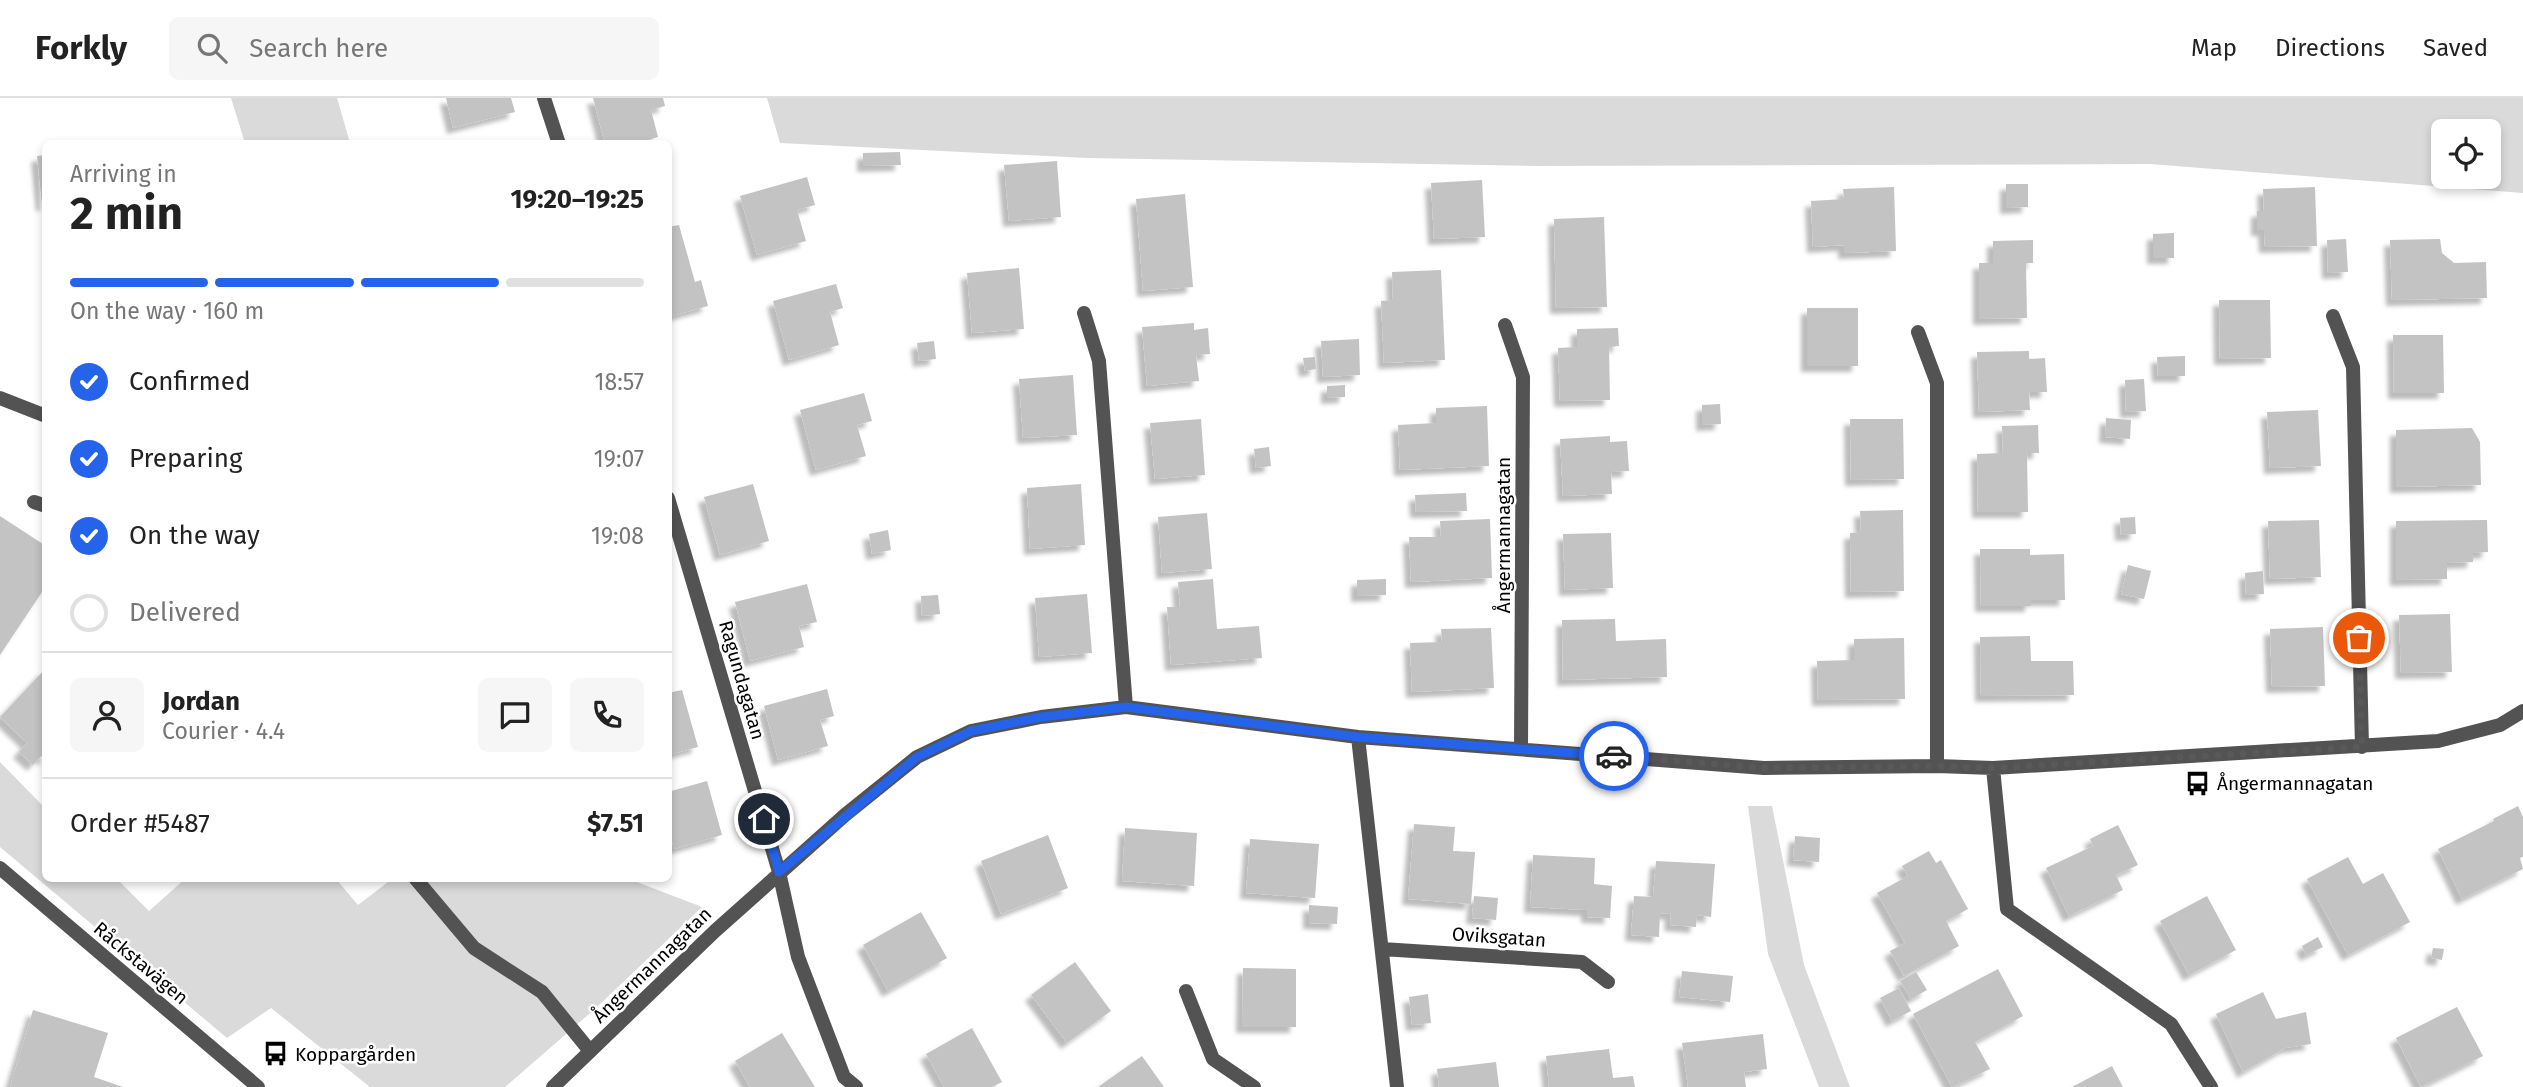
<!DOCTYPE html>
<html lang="en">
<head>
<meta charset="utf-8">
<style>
	body { margin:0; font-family:"Fira Sans",sans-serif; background:#f6f6f6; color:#222; height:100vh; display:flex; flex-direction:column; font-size:26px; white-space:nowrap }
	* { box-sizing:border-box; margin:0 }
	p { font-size:23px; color:#767676 }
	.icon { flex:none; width:38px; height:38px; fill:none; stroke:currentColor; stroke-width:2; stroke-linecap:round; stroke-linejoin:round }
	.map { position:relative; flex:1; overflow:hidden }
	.sheet { position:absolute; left:42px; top:42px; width:630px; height:742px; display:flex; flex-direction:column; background:#fff; border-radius:10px; box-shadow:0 4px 10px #0003 }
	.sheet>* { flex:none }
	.controls { position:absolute; left:2431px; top:21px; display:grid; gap:14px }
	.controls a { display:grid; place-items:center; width:70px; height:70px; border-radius:10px; background:#fff; box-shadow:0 4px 10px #0003; font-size:35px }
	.pin { position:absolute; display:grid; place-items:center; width:60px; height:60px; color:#fff; margin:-30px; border:4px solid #fff; border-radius:50%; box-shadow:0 2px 7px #0007 }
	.courier { position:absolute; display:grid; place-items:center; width:70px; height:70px; margin:-35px; border:5px solid #2563eb; border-radius:50%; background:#fff; color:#222; box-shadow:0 2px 9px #0007 }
	.headline em { font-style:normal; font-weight:700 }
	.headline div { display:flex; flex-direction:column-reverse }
	.headline { display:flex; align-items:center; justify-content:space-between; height:119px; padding:0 28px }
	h1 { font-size:46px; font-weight:700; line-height:52px }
	.bar { display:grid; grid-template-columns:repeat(4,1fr); gap:10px 7px; align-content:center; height:84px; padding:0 28px }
	.bar i { height:9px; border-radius:5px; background:#e0e0e0 }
	.bar .selected { background:#2563eb }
	.bar p { grid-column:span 4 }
	.line { display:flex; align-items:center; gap:18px; padding:0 28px; border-top:2px solid #e0e0e0 }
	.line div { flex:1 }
	.round { display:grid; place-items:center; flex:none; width:74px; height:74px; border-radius:10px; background:#f6f6f6 }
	ol { padding:0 28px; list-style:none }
	li { display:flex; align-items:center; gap:21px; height:77px }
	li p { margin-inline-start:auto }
	li .icon { padding:7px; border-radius:50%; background:#2563eb; color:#fff; stroke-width:4 }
	li:last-child { color:#767676 }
	li i { width:38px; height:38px; border:4px solid #e0e0e0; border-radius:50% }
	header { display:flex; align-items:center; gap:42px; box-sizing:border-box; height:98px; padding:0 35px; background:#fff; border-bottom:2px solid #e0e0e0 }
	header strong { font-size:33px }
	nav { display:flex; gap:38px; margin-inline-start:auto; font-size:24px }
	.search { width:490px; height:63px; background:#f6f6f6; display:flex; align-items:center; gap:18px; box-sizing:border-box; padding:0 24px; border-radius:10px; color:#767676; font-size:26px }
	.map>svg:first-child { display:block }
	.green { fill:#dadada; fill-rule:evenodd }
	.building { fill:#c3c3c3; filter:url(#shadow) }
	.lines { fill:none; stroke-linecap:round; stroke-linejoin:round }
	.service { stroke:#535353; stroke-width:14 }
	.minor { stroke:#535353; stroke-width:14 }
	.done { stroke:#595959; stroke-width:7; stroke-dasharray:0 12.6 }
	.route { stroke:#2563eb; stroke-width:9 }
	.labels { text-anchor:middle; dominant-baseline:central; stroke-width:5; stroke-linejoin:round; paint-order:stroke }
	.street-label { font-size:19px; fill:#000; stroke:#fff }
	.poi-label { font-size:19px; fill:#000; stroke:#fff; text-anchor:start }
</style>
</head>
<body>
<header>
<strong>Forkly</strong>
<div class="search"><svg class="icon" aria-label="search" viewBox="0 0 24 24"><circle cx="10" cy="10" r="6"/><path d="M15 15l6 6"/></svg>Search here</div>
<nav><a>Map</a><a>Directions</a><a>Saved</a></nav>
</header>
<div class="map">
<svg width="2523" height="989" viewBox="0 0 2523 989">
	<defs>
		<filter id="shadow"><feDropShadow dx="-6" dy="6" stdDeviation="2" flood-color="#0004"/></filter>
	</defs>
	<rect width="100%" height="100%" fill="#fff"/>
	<path class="green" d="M231 0H337L350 45H245Z
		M767 0H2523V95L2150 66 1538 68 1087 60 780 45ZM2443 33H2488V79H2443Z
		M0 664 45 710 46 780 117 781 149 813 186 780 336 781 358 807 392 781H629L702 809 596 910 505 989H370L271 910 227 940 0 749Z
		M1748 708H1772L1804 867 1850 989H1819L1768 856Z"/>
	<path class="building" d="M446 0H511L515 14 453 30Z
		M593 0H663L665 8 651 12 658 39 634 46H605Z
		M900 54 901 67 863 68V55Z
		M46 57V107H42L37 58Z
		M1057 63 1061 119 1009 123 1004 67Z
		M807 79 815 107 797 112 806 143 757 157 740 98Z
		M1482 82 1485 139 1434 141 1431 85Z
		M2006 86H2028V109L2006 110Z
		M1894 89 1896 153 1844 155V147L1813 149 1811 103 1844 101 1843 91Z
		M2315 89 2317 148 2265 149 2264 132H2257V113H2264L2263 91Z
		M1185 96 1193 189 1143 193 1136 101Z
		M1604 119 1607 209 1556 210 1554 121Z
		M679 127 695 184 701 182 708 208 668 219V129Z
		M2174 135V160H2153V136Z
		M2346 141 2348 174 2328 175 2327 142Z
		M2440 141 2442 155 2454 165 2486 164 2487 200 2392 202 2390 142Z
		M2033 142V165H2026L2027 220 1979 221V165H1993V143Z
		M1019 170 1024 231 972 235 967 175Z
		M1441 172 1445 262 1384 265 1381 203 1393 202 1392 174Z
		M836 186 843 210 830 214 839 247 789 262 773 203Z
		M2219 202H2270L2271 260 2220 261Z
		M1807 210H1858V268H1807Z
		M1194 225V232L1208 230 1210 256 1196 257 1199 283 1147 288 1142 229Z
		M1618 230 1619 248 1609 249 1610 302 1560 303 1558 250 1577 249V231Z
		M2393 237H2443L2444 295H2394Z
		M1359 241 1360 277 1323 279 1321 243Z
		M934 243 936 261 919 263 917 245Z
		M2029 253V261L2045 260 2047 294H2029L2030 312 1979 314 1977 254Z
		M2185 258V278H2158L2157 259Z
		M1315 259 1316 271 1305 273 1303 260Z
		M1073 277 1077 337 1023 340 1019 281Z
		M2144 281 2146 313 2126 314 2125 282Z
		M1345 287V299L1327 300V288Z
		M864 295 872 323 857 327 866 358 816 372 800 312Z
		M1720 306 1721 326 1702 327V307Z
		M1487 308 1489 368 1400 372 1398 327 1436 325V310Z
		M2318 312 2321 368 2270 370 2267 314Z
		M2106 320 2131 322 2130 341 2105 339Z
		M1201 321 1205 377 1155 381 1150 325Z
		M1850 321H1903L1904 381 1851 382Z
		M2038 327 2039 355H2027L2028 414H1978L1977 356 2003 355 2002 328Z
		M2472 330 2480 344 2481 387 2396 389V332Z
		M1610 338V344L1627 343 1629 373 1611 374 1612 396 1563 398 1560 341Z
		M1269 349 1271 368 1256 370 1254 351Z
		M753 386 769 443 720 457 704 399Z
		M1081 386 1085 447 1030 451 1027 390Z
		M1466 395 1467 413 1416 414 1415 397Z
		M1903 412 1904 493 1851 494 1850 435 1861 434 1860 413Z
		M1207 415 1212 471 1162 475 1158 419Z
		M0 418 46 448V488L0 557Z
		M2135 419 2136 436 2121 437 2120 420Z
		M1490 421 1492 480 1411 484 1409 439H1441L1440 423Z
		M2319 422 2321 479 2270 481 2268 423Z
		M2487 422 2488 454 2473 455V464L2447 465V481L2396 482V423Z
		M888 432 891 452 872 456 869 436Z
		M1611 435 1613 490 1565 492 1563 436Z
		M1980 451H2030V457L2064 456 2065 502H2031V508H1981Z
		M2128 467 2151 473 2144 501 2121 496Z
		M2263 473 2264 496 2246 497 2245 475Z
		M1213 481 1217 531 1259 528 1262 560 1171 567 1167 509H1180L1178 484Z
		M1386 481V497L1357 498V482Z
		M807 486 817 524 799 528 804 549 750 563 735 504Z
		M1087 496 1092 555 1039 559 1035 500Z
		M938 497 940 516 922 518 921 498Z
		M2450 516 2452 574 2401 575 2399 517Z
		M1615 521 1616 543 1666 541 1667 579 1563 582 1562 522Z
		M2323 529 2325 588 2272 589 2270 531Z
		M1491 530 1494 590 1412 594 1410 545 1442 544 1441 531Z
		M2030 538 2031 563H2073L2074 597 1981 598 1980 539Z
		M1904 540 1905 601 1818 602 1817 563 1854 562V541Z
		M46 570V662L41 658 33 667 19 654 27 645 0 619Z
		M827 591 834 618 820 622 828 648 778 662 764 608Z
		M682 592 698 649 668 657V595Z
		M707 683 722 737 674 751 668 729V694Z
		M2518 708 2523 719V759L2520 760 2523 771 2462 801 2438 751 2494 723 2493 721Z
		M1414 726 1455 729 1453 753 1475 754 1471 806 1408 801Z
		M2118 727 2138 767 2116 777 2123 792 2069 818 2046 770 2093 748 2090 741Z
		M1125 730 1197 735 1194 788 1122 783Z
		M1048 737 1068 790 1001 816 981 763Z
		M1795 738 1820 740 1819 764 1793 762Z
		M1250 741 1319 746 1315 800 1246 795Z
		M1929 753 1936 765 1941 762 1968 811 1946 823 1959 848 1904 878 1890 853 1905 845 1877 795 1908 778 1902 768Z
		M1533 757 1595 760 1594 786 1612 788 1610 820 1587 819V812L1530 809Z
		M2348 759 2363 786 2383 775 2410 824 2348 857 2307 781Z
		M1656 763 1715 766 1711 819 1697 817 1696 829 1670 827 1671 816 1660 815 1659 839 1631 837 1634 798 1653 799Z
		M1474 798 1498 800 1496 822 1472 820Z
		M2207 798 2236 852 2189 877 2160 823Z
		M1309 807 1338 809 1337 826 1309 825Z
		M921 814 947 860 888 893 863 847Z
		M2318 839 2323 849 2306 857 2302 848Z
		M2433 850 2444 851 2442 862 2431 860Z
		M1075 864 1111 913 1067 945 1031 897Z
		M1243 870 1296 871V929H1242Z
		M1998 871 2023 918 1975 944 1990 971 1952 989 1913 916Z
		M1682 873 1733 878 1730 904 1679 899Z
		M1916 874 1927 892 1911 901 1900 883Z
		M1899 890 1911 913 1892 923 1880 900Z
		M2263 894 2276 921 2306 914 2311 946 2285 950 2243 974 2216 916Z
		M1428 896 1431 925 1412 927 1409 899Z
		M2457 909 2483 958 2421 989 2396 940Z
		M33 912 108 935 94 979 123 989H10Z
		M972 930 1002 984 992 989H944L926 956Z
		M782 935 815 989H750L735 963Z
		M1763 936 1767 971 1744 974 1746 989H1688L1682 945Z
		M1609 951 1613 980 1633 978 1635 989H1549L1546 958Z
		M1142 958 1164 989H1098Z
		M1496 964 1499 989H1439L1437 971Z
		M2112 968 2123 989H2072Z"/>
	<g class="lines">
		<path class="service" d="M34 404 46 408
			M415 780 474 850 542 894 590 953"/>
		<path class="minor" d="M544 0 559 46
			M1084 215 1099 263 1126 609
			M2333 218 2353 269 2362 649
			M1505 227 1523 279 1521 650
			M1918 234 1937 285V668
			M0 300 46 318
			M668 400 779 774 798 859 844 979 856 989
			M1358 639 1397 989
			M1993 670 2007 811 2171 926 2211 989
			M0 770 258 989
			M1382 851 1582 864 1608 884
			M1186 893 1213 961 1254 989
			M553 989 715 833 845 717 917 659 971 633 1041 619 1126 609 1358 639 1764 670 1937 668 1993 670 2438 643 2500 627 2523 613"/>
	</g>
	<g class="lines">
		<path class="done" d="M1614 658 1764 670 1937 668 1993 670 2362 649 2359 540"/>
		<path class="route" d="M764 721 779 774 917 659 971 633 1041 619 1126 609 1358 639 1614 658"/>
	</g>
	<defs>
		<symbol id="bus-bare" viewBox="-9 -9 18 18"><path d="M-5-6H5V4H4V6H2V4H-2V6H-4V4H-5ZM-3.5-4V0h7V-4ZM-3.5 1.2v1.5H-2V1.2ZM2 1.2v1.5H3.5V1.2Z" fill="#000" stroke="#fff" stroke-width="2.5" paint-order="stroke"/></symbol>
	</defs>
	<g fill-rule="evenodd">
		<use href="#bus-bare" x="2180" y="668" width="35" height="35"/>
		<use href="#bus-bare" x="258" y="938" width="35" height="35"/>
	</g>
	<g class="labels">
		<g class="street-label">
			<text transform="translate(1503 437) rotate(-90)">Ångermannagatan</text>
			<text transform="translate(742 582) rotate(74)">Ragundagatan</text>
			<text transform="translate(1499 839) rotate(4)">Oviksgatan</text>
			<text transform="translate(141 865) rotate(40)">Råckstavägen</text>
			<text transform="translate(652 867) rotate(-44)">Ångermannagatan</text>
		</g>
		<g class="poi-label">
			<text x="2217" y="685">Ångermannagatan</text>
			<text x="295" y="956">Koppargården</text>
		</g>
	</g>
</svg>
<div class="controls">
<a><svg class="icon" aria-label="locate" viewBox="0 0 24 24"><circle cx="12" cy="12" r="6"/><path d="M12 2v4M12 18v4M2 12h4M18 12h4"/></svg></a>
</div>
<div class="pin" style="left:2359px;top:540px;background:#ea580c"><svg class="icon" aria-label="bag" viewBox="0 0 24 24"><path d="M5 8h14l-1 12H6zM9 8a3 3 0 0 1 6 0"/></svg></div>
<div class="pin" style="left:764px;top:721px;background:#1f2937"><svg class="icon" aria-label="home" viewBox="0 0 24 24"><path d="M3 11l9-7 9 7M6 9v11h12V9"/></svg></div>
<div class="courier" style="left:1614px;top:658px"><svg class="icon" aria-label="car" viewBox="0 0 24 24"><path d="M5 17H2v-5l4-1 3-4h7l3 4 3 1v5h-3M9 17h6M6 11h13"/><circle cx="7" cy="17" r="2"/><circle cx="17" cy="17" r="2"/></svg></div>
<section class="sheet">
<div class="headline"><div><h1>2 min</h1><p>Arriving in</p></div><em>19:20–19:25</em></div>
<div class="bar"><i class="selected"></i><i class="selected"></i><i class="selected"></i><i></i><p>On the way · 160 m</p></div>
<ol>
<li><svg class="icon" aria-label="check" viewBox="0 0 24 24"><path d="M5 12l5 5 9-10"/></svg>Confirmed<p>18:57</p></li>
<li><svg class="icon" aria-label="check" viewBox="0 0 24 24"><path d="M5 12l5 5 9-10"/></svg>Preparing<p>19:07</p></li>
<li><svg class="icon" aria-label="check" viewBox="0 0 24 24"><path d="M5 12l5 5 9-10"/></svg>On the way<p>19:08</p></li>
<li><i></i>Delivered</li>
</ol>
<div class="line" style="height:126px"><a class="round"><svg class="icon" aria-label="person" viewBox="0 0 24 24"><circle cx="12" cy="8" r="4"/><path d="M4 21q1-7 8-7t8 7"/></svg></a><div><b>Jordan</b><p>Courier · 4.4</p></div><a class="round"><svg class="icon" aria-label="chat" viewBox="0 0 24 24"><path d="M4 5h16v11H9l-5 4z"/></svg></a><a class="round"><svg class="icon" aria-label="phone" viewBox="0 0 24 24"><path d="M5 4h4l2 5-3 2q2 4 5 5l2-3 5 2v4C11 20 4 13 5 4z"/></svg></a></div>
<div class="line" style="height:91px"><div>Order #5487</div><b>$7.51</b></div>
</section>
</div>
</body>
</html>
